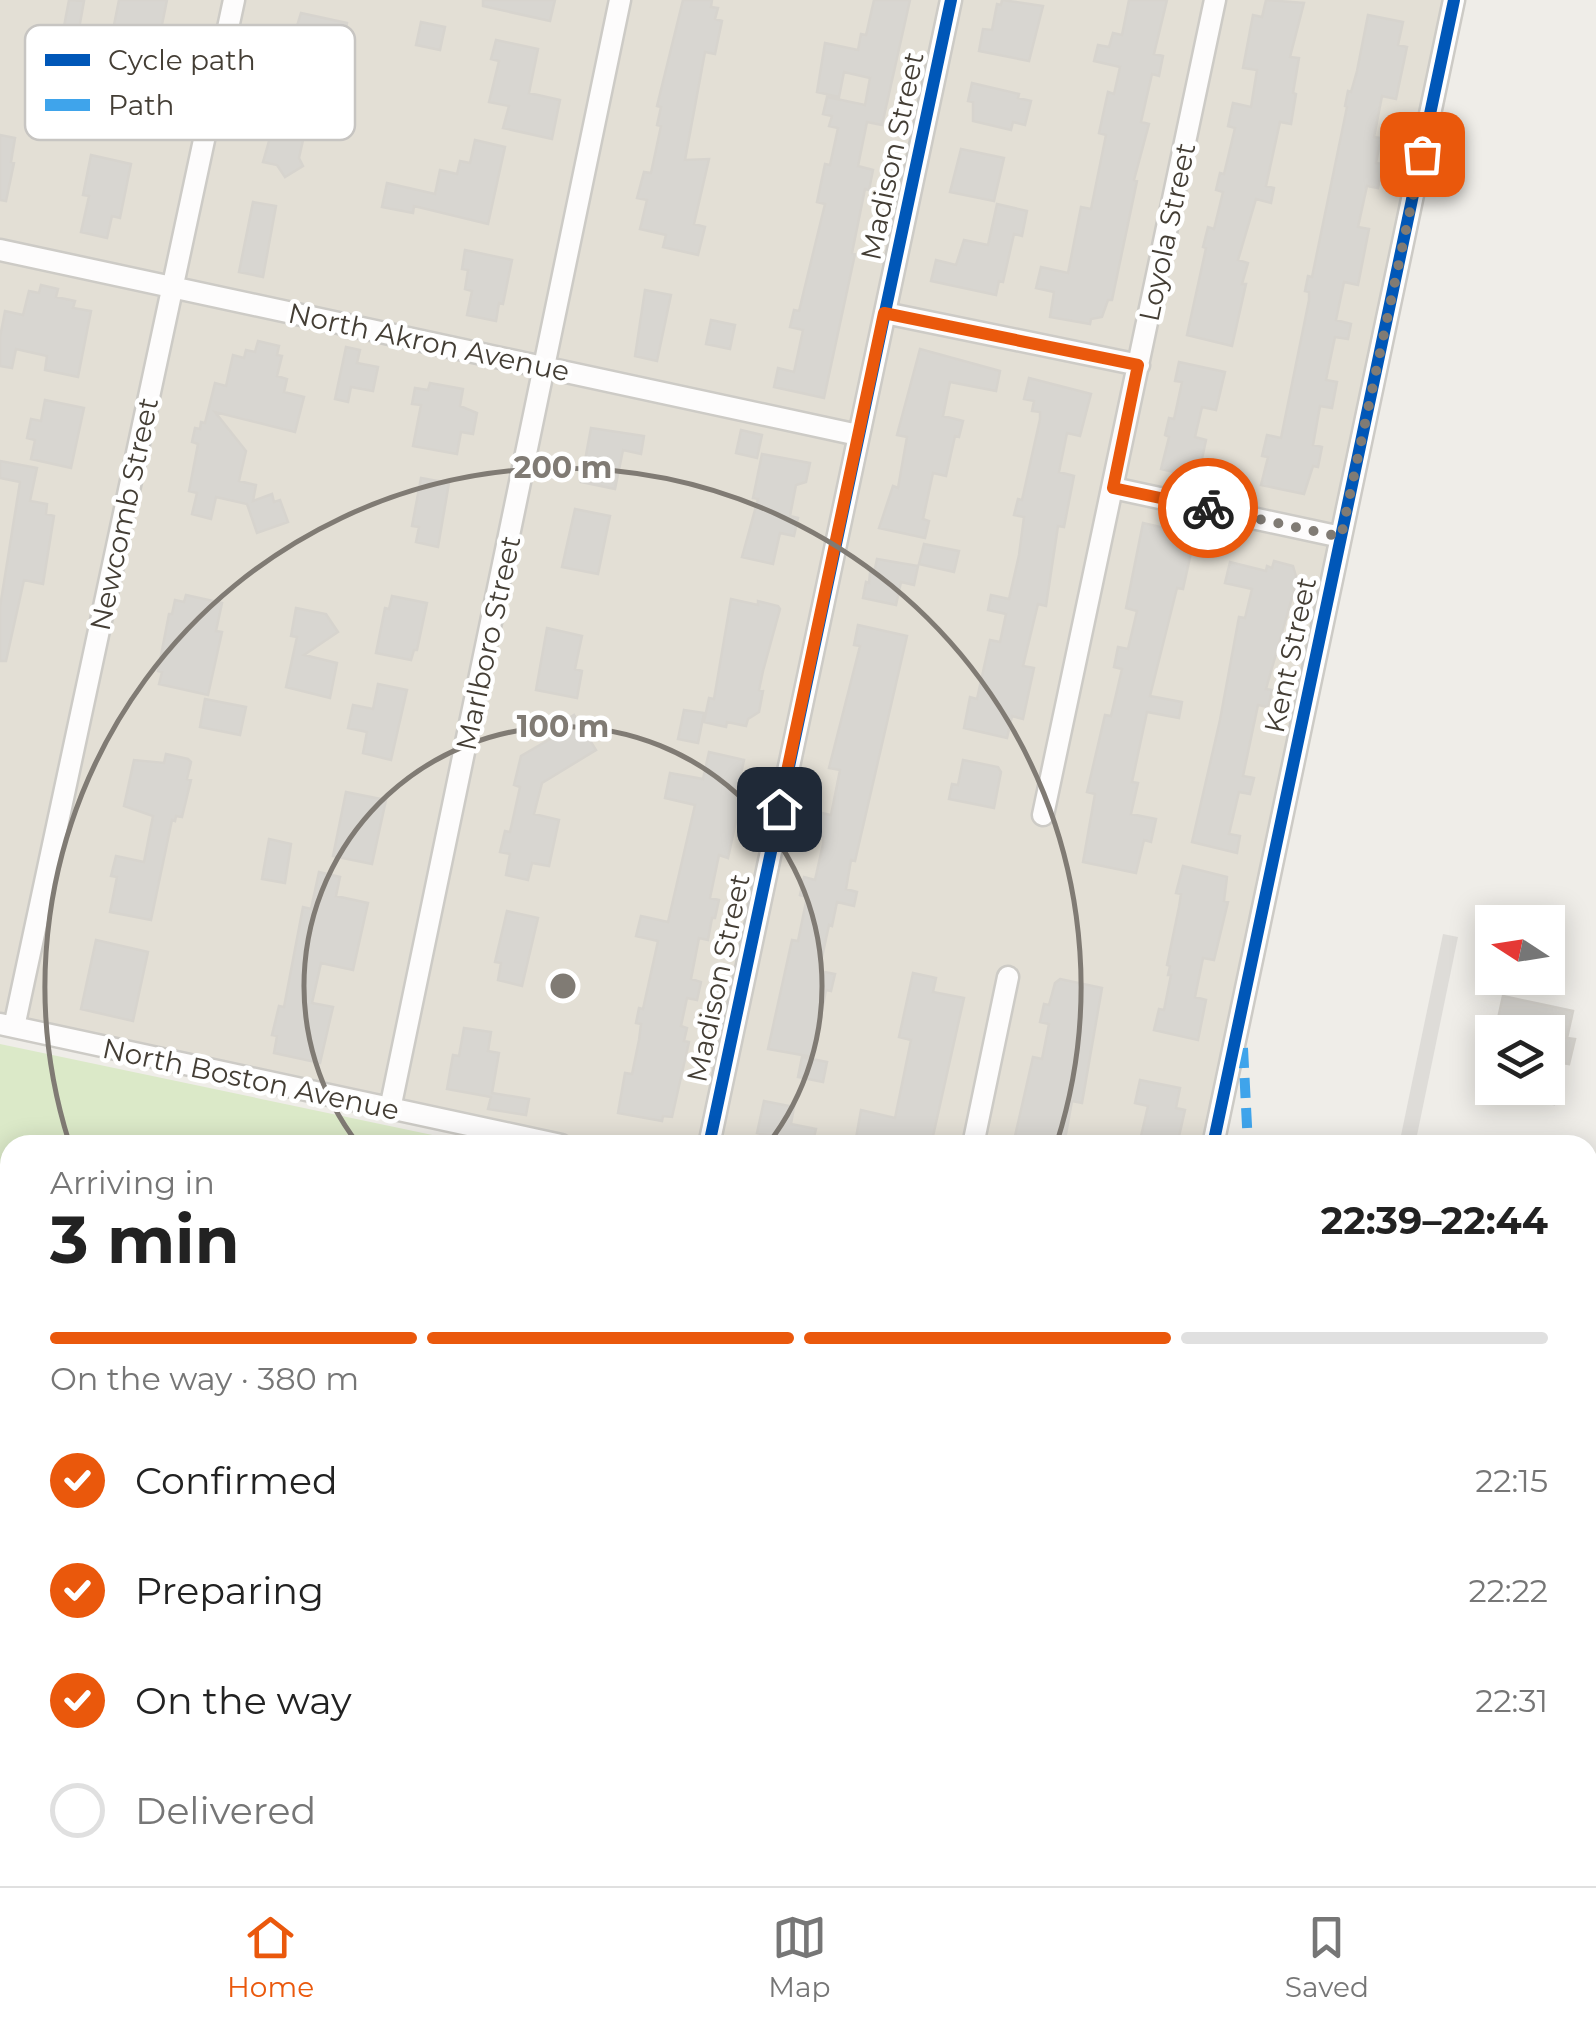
<!DOCTYPE html>
<html lang="en">
<head>
<meta charset="utf-8">
<style>
	body { margin:0; font-family:Montserrat,sans-serif; background:#f6f6f6; color:#222; height:100vh; display:flex; flex-direction:column; font-size:38px; white-space:nowrap }
	* { box-sizing:border-box; margin:0 }
	p { font-size:32px; color:#767676 }
	.icon { flex:none; width:55px; height:55px; fill:none; stroke:currentColor; stroke-width:2; stroke-linecap:round; stroke-linejoin:round }
	.map { position:relative; flex:1; overflow:hidden }
	.panel { position:absolute; left:0px; top:1135px; width:1598px; height:752px; display:flex; flex-direction:column; background:#fff; border-radius:30px 30px 0 0; box-shadow:0 5px 25px #0003 }
	.panel>* { flex:none }
	.needle { width:65px; rotate:282deg }
	.tools { position:absolute; left:1475px; top:905px; display:grid; gap:20px }
	.tools a { display:grid; place-items:center; width:90px; height:90px; border-radius:0px; background:#fff; box-shadow:0 5px 25px #0003; font-size:50px }
	.pin { position:absolute; display:grid; place-items:center; width:85px; height:85px; color:#fff; margin:-42px; border-radius:20px; box-shadow:0 5px 15px #0006 }
	.courier { position:absolute; display:grid; place-items:center; width:100px; height:100px; margin:-50px; border:8px solid #ea580c; border-radius:50%; background:#fff; color:#222; box-shadow:0 2px 12px #0007 }
	.summary em { font-style:normal; font-weight:700 }
	.summary div { display:flex; flex-direction:column-reverse }
	.summary { display:flex; align-items:center; justify-content:space-between; height:170px; padding:0 50px }
	h1 { font-size:65px; font-weight:700; line-height:75px }
	.bar { display:grid; grid-template-columns:repeat(4,1fr); gap:15px 10px; align-content:center; height:120px; padding:0 50px }
	.bar i { height:12px; border-radius:8px; background:#e0e0e0 }
	.bar .current { background:#ea580c }
	.bar p { grid-column:span 4 }
	ol { padding:0 50px; list-style:none }
	li { display:flex; align-items:center; gap:30px; height:110px }
	li p { margin-inline-start:auto }
	li .icon { padding:10px; border-radius:50%; background:#ea580c; color:#fff; stroke-width:4 }
	li:last-child { color:#767676 }
	li i { width:55px; height:55px; border:5px solid #e0e0e0; border-radius:50% }
	.menu { display:flex; justify-content:space-around; align-items:center; height:140px; border-top:2px solid #e0e0e0; background:#fff; font-size:28px; color:#767676 }
	.menu a { display:grid; justify-items:center; gap:5px }
	.menu .current { color:#ea580c }
	.map>svg:first-child { display:block }
	.residential { fill:#e3dfd5 }
	.green { fill:#dbe9c8 }
	.parking { fill:#dedcd8 }
	.building { fill:#d8d6d1; stroke:#d7d4ce; stroke-width:2.5 }
	.lines { fill:none; stroke-linecap:round; stroke-linejoin:round }
	.minor-casing { stroke:#cdcbc6; stroke-width:25 }
	.minor { stroke:#fdfcfc; stroke-width:20 }
	.quiet { stroke:#3fa4eb; stroke-width:10; stroke-dasharray:20 10; stroke-linecap:butt }
	.cycleway-casing { stroke:#fff; stroke-width:19 }
	.cycleway { stroke:#0057b8; stroke-width:12 }
	.done { stroke:#807b74; stroke-width:10; stroke-dasharray:0 18 }
	.route { stroke:#ea580c; stroke-width:12 }
	.ring { fill:none; stroke:#807b74; stroke-width:5 }
	.labels { text-anchor:middle; dominant-baseline:central; stroke-width:9; stroke-linejoin:round; paint-order:stroke }
	.street-label { font-size:28px; fill:#443e35; stroke:#fff }
	.key { fill:#fff; stroke:#c7c5c2; stroke-width:2.5 }
	.key-label { font-size:28px; fill:#443e35 }
	.centre { fill:#807b74; stroke:#fff; stroke-width:5 }
	.ring-label { font-size:30px; text-anchor:middle; font-weight:bold; fill:#807b74; stroke:#fff; stroke-width:9; stroke-linejoin:round; paint-order:stroke }
</style>
</head>
<body>
<div class="map">
<svg width="1596" height="1886" viewBox="0 0 1596 1886">
	<rect width="100%" height="100%" fill="#efede8"/>
	<path class="residential" d="M0 0H1445L1203 1145H615L0 1014Z"/>
	<path class="green" d="M0 1044 480 1145H10V1878H1043L1041 1886H0Z"/>
	<path class="parking" d="M1443 934 1458 937 1415 1145H1399Z"/>
	<path class="building" d="M69 0 84 1 77 40 62 37Z
		M119 0H167L155 59 128 53 132 34 113 30Z
		M483 0H555L550 21 483 6Z
		M683 0H712L711 7 718 8 715 19 722 21 715 54 705 52 685 160 709 159 694 224 705 227 698 255 663 247 666 235 640 229 647 200 637 198 644 172 651 173 661 126 657 125 661 107 657 106Z
		M874 0H910L882 125 867 122 858 166 873 170 869 190 865 189 852 253 855 254 824 398 774 387 778 368 794 372 803 330 790 327 794 310 799 311 825 204 817 202 825 164 830 165 838 128 829 126 832 116 823 114 827 97 865 105 870 78 844 72 839 97 817 92 825 43 858 50 861 34 866 35Z
		M1002 0 1043 6 1029 61 979 51 983 29 992 30 997 4 1001 5Z
		M1129 0H1167L1154 54 1163 56 1159 76 1152 74 1141 122 1149 124 1134 180 1137 181 1112 300H1108L1102 317 1091 319 1090 324 1050 317 1054 292 1036 288 1041 267 1068 273 1081 207 1091 209 1106 135 1099 133 1108 92 1114 94 1120 67 1094 61 1098 45 1109 47 1113 33 1122 35Z
		M1266 0 1304 3 1290 57 1299 58 1293 93 1296 94 1291 124 1280 122 1266 186 1274 188 1271 203 1256 199 1238 260 1248 263 1242 284H1246L1232 346 1187 335 1206 248 1203 247 1208 227 1214 229 1223 192 1216 190 1220 173 1224 174 1235 128 1228 126 1233 103 1251 107 1257 70 1243 68 1253 15 1262 17Z
		M301 13 347 23 344 38 347 52 343 73 286 62Z
		M1368 15 1403 22 1398 45 1407 47 1396 99 1382 96 1374 137 1381 138 1376 163 1383 164 1378 188 1367 186 1358 227 1369 229 1358 285 1344 282 1336 320 1351 324 1348 339 1335 337 1326 380 1337 382 1332 408 1320 406 1313 445 1322 447 1318 467 1313 466 1304 494 1261 485 1268 457 1262 456 1267 435 1281 438 1309 300V292L1305 291 1308 276 1312 277 1347 107 1345 106 1348 91 1351 92 1357 71Z
		M421 22 445 27 440 50 416 45Z
		M496 40 538 49 529 93 560 100 552 139 503 128 509 106 489 102 499 61 491 59Z
		M972 83 1019 94 1018 98 1031 101 1025 125 1013 122 1011 130 973 121V102L968 101Z
		M280 103 310 109 299 158 303 166 285 177 277 165 263 162Z
		M0 135 15 138 11 162 14 163 6 201 0 200Z
		M475 140 505 147 488 224 414 206 413 213 382 207 387 183 435 194 440 170 457 174 460 161 470 163Z
		M961 149 1004 158 994 201 950 192Z
		M91 155 131 164 120 218 112 216 107 238 81 232 89 196 83 195Z
		M253 202 276 206 263 277 239 272Z
		M997 204 1027 211 1022 236 1014 234 1003 282 999 281 996 295 931 281 936 260 956 265 964 240 988 245Z
		M465 250 512 260 503 304 499 303 496 321 467 315 472 291 465 289 468 270 462 269Z
		M41 285 58 289 56 297 75 301 73 308 91 311 78 377 45 370 47 356 16 349 12 368 0 366V337L5 311 23 315 29 291 39 293Z
		M645 290 671 295 657 361 635 356Z
		M711 320 735 325 730 349 706 344Z
		M258 341 279 346 277 355 282 356 277 376 287 379 284 392 304 397 295 432 215 412 246 451 239 481 256 485 253 501 272 494 274 502 280 500 288 522 257 533 247 504 216 497 211 519 192 514 197 493 189 491 198 444 192 442 195 428 200 429 201 422 205 423 215 383 226 386 233 355 244 358 246 350 255 352Z
		M346 347 360 350 357 363 378 367 373 391 351 387 348 402 335 399Z
		M920 349 1000 371 996 391 950 382 943 416 963 421 959 437 955 436 946 476 933 473 923 519 929 521 925 538 879 528 893 486 898 488 907 437 897 435Z
		M1179 362 1225 372 1216 410 1202 407 1195 437 1206 440 1202 459 1218 463 1214 481 1161 469 1169 437 1165 435 1169 418 1174 419 1182 382 1175 381Z
		M1029 378 1091 394 1080 436 1067 433 1059 472 1074 476 1064 527 1058 526 1046 606 1038 604 1023 666 1034 668 1023 719 1012 716 1007 738 964 728 970 697 977 699 990 640 1000 642 1006 614 988 610 991 595 1009 599 1019 555 1024 517 1014 515 1018 499 1022 500 1040 419V412L1032 411 1034 401 1024 399Z
		M430 383 463 389 460 406 477 413 473 434 461 432 457 454 413 446 421 405 412 404 415 388 428 390Z
		M45 400 84 408 71 468 31 459 35 440 27 438 31 419 41 421Z
		M591 428 644 436 641 454 623 450 615 489 581 482Z
		M741 430 762 435 757 458 736 453Z
		M762 454 810 463 806 482 796 485 790 516 798 518 794 536 780 533 773 564 742 557 758 499 753 498Z
		M0 461 37 468 30 501 47 504 46 514 54 516 43 584 24 580 6 661H0V607L20 482 0 478Z
		M421 478 449 483 438 547 416 542 419 527 412 526Z
		M575 509 610 516 598 574 562 567Z
		M1143 523 1195 535 1183 589 1177 588 1150 696 1182 702 1179 718 1147 712 1132 782 1138 783 1131 814 1156 819 1151 842 1144 840 1136 873 1083 862 1095 794 1087 792 1105 715 1111 716 1122 669 1114 667 1118 647 1128 649 1137 611 1126 608Z
		M924 544 959 551 954 572 919 564Z
		M877 559 918 566 914 585 901 582 896 605 863 598 866 582 869 583 870 573H874Z
		M1274 561 1293 566 1297 580 1266 689 1272 690 1268 707 1258 705 1243 776 1254 778 1250 794 1239 792 1229 834 1240 836 1237 853 1192 842 1220 720 1239 617 1245 618 1252 589 1225 583 1230 562 1266 571 1267 566 1272 568Z
		M186 595 222 603 216 631 222 632 208 695 159 684 162 672 158 671 169 614H172L175 600 184 602Z
		M392 596 427 603 417 650H414L411 660 376 653 385 608 389 609Z
		M731 599 758 605V601L778 606 780 609 763 671 759 690 763 691 759 712 748 719 746 726 727 722 726 727 704 722 709 698 714 699Z
		M296 608 326 614 338 632 304 655 337 663 330 698 286 687 297 637 291 636Z
		M858 625 907 636 855 861 851 860 846 889 857 892 854 906 837 902 832 926 829 925 819 971 835 974 831 991 826 990 813 1057 768 1049 792 940 798 941 807 897 800 895 804 877 815 880 823 844V837L813 835 817 812 831 815 840 770 829 768 860 646 854 645Z
		M547 628 582 636 575 669 582 671 577 698 536 690Z
		M378 684 407 690 391 760 363 753 367 732 348 728 353 705 373 709Z
		M205 699 246 707 240 735 200 727Z
		M684 710 704 713 698 743 678 739Z
		M574 715 596 750 542 783 534 814 559 820 549 866 532 863 528 880 506 875 510 854 500 852 505 831 510 832 520 787 514 785 521 756 550 739 546 732Z
		M709 752 744 760 736 797 741 798 728 858 719 855 710 898 719 900 715 918H712L708 940 699 938 691 979 701 982 697 1000 687 998 681 1026 687 1028 684 1041 689 1042 672 1117 663 1116 662 1121 618 1113 625 1073 632 1074 639 1040 641 1024 636 1023 639 1008 643 1009 658 941 636 936 641 916 668 922 695 805 665 798 670 773 703 779Z
		M166 754 188 759 191 762 187 779 191 780 182 817 176 816 175 821 172 820 151 920 110 912 117 877 111 876 116 856 144 862 153 816 124 806 134 760 164 763Z
		M963 760 998 767 1001 772 994 808 949 799 952 784 958 785Z
		M346 792 386 800 372 864 333 856Z
		M269 839 291 844 285 883 262 879Z
		M1183 866 1227 877 1224 901 1228 902 1214 960 1203 958 1195 997 1206 1000 1198 1040 1154 1030 1159 1009 1164 1010 1171 975H1168L1170 966 1167 965 1179 907 1181 894 1176 893Z
		M319 872 340 877 336 896 368 903 353 970 321 963 312 1003 333 1007 320 1063 274 1053 277 1036 272 1035 279 1006 284 1007 303 907 311 909Z
		M507 911 538 918 522 986 498 980 501 963 495 962Z
		M96 940 148 952 133 1021 81 1009Z
		M913 973 936 978 933 992 964 998 931 1145H869L870 1141 856 1138 861 1110 895 1118 911 1040 899 1037Z
		M1060 979 1102 988 1082 1103 1072 1101 1064 1145H1013L1033 1057 1042 1059 1049 1024 1040 1022 1044 1004 1049 1005 1055 983Z
		M1503 996 1573 1011 1567 1038 1575 1039 1569 1064 1562 1063 1554 1104 1548 1103V1032H1495Z
		M464 1028 491 1032 488 1051 499 1053 492 1093 529 1099 526 1115 488 1109 491 1097 447 1089 453 1055 459 1056Z
		M802 1057 827 1062 823 1082 798 1077Z
		M1140 1080 1180 1088 1176 1108 1185 1110 1177 1145H1139L1148 1106 1135 1103Z
		M764 1101 794 1107 791 1124 816 1129 812 1145H791L792 1141 757 1133Z"/>
	<g class="lines">
		<defs>
			<path id="minor" d="M0 250 858 435
				M885 313 1139 365
				M1113 488 1341 537
				M1043 815 1215 0
				M0 1024 561 1145
				M14 1027 234 0
				M390 1109 620 0
				M709 1145 951 0
				M973 1145 1008 977
				M1213 1145 1454 0
				M193 1878V1886
				M149 1886 151 1878"/>
		</defs>
		<use href="#minor" class="minor-casing"/>
		<use href="#minor" class="minor"/>
		<path class="quiet" d="M1243 1048 1248 1145
			M1588 1760 1596 1764
			M1588 1860 1596 1831
			M840 1878 841 1886
			M1518 1878V1884L1529 1886
			M1110 1886 1111 1878
			M1580 1886 1582 1878"/>
		<defs>
			<path id="cycleway" d="M709 1145 951 0
				M1213 1145 1454 0"/>
		</defs>
		<use href="#cycleway" class="cycleway-casing"/>
		<use href="#cycleway" class="cycleway"/>
	</g>
	<g class="lines">
		<path class="done" d="M1208 508 1341 537 1422 154"/>
		<path class="route" d="M779 809 884 313 1138 365 1113 488 1208 508"/>
	</g>
	<g class="ring">
		<path d="M358 1144A259 259 0 1 1 768 1144"/>
		<path d="M69 1142A518 518 0 1 1 1057 1142"/>
	</g>
	<g class="labels">
		<g class="street-label">
			<text transform="translate(892 156) rotate(-78)">Madison Street</text>
			<text transform="translate(1167 232) rotate(-78)">Loyola Street</text>
			<text transform="translate(429 342) rotate(12)">North Akron Avenue</text>
			<text transform="translate(124 514) rotate(-78)">Newcomb Street</text>
			<text transform="translate(488 643) rotate(-78)">Marlboro Street</text>
			<text transform="translate(1290 655) rotate(-78)">Kent Street</text>
			<text transform="translate(718 978) rotate(-78)">Madison Street</text>
			<text transform="translate(251 1079) rotate(12)">North Boston Avenue</text>
		</g>
	</g>
	<rect x="25" y="25" width="330" height="115" rx="15" class="key"/>
	<rect x="45" y="54" width="45" height="12" fill="#0057b8"/>
	<rect x="45" y="99" width="45" height="12" fill="#3fa4eb"/>
	<g class="key-label">
		<text x="108" y="70">Cycle path</text>
		<text x="108" y="115">Path</text>
	</g>
	<circle cx="563" cy="986" r="15" class="centre"/>
	<g class="ring-label">
		<text x="563" y="478">200 m</text>
		<text x="563" y="737">100 m</text>
	</g>
</svg>
<div class="tools">
<a><svg class="needle" viewBox="-14 -14 28 28"><path d="M0-13l5 13h-10z" fill="#e53935"/><path d="M0 13l5-13h-10z" fill="#767676"/></svg></a>
<a><svg class="icon" aria-label="layers" viewBox="0 0 24 24"><path d="M12 4l9 5-9 5-9-5zM3 14l9 5 9-5"/></svg></a>
</div>
<div class="pin" style="left:1422px;top:154px;background:#ea580c"><svg class="icon" aria-label="bag" viewBox="0 0 24 24"><path d="M5 8h14l-1 12H6zM9 8a3 3 0 0 1 6 0"/></svg></div>
<div class="pin" style="left:779px;top:809px;background:#1f2937"><svg class="icon" aria-label="home" viewBox="0 0 24 24"><path d="M3 11l9-7 9 7M6 9v11h12V9"/></svg></div>
<div class="courier" style="left:1208px;top:508px"><svg class="icon" aria-label="bike" viewBox="0 0 24 24"><circle cx="6" cy="16" r="4"/><circle cx="18" cy="16" r="4"/><path d="M6 16l4-8h5l3 8M10 8l3 8H6M13 5h3"/></svg></div>
<section class="panel">
<div class="summary"><div><h1>3 min</h1><p>Arriving in</p></div><em>22:39–22:44</em></div>
<div class="bar"><i class="current"></i><i class="current"></i><i class="current"></i><i></i><p>On the way · 380 m</p></div>
<ol>
<li><svg class="icon" aria-label="check" viewBox="0 0 24 24"><path d="M5 12l5 5 9-10"/></svg>Confirmed<p>22:15</p></li>
<li><svg class="icon" aria-label="check" viewBox="0 0 24 24"><path d="M5 12l5 5 9-10"/></svg>Preparing<p>22:22</p></li>
<li><svg class="icon" aria-label="check" viewBox="0 0 24 24"><path d="M5 12l5 5 9-10"/></svg>On the way<p>22:31</p></li>
<li><i></i>Delivered</li>
</ol>
</section>
</div>
<nav class="menu">
<a class="current"><svg class="icon" aria-label="home" viewBox="0 0 24 24"><path d="M3 11l9-7 9 7M6 9v11h12V9"/></svg>Home</a>
<a><svg class="icon" aria-label="map" viewBox="0 0 24 24"><path d="M3 6l6-2 6 2 6-2v14l-6 2-6-2-6 2zM9 4v14M15 6v14"/></svg>Map</a>
<a><svg class="icon" aria-label="saved" viewBox="0 0 24 24"><path d="M7 4h10v16l-5-4-5 4z"/></svg>Saved</a>
</nav>
</body>
</html>
